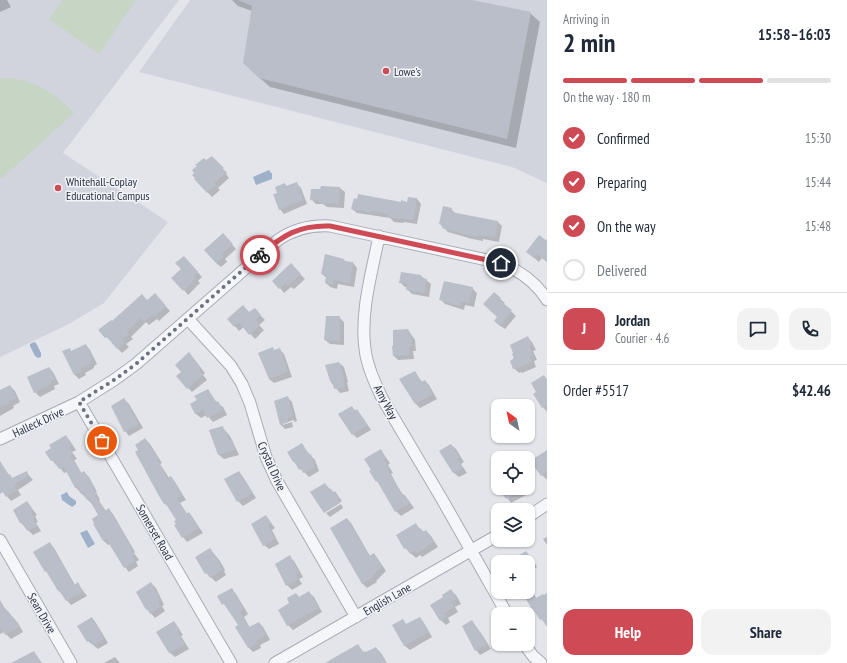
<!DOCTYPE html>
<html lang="en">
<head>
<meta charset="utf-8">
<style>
	body { margin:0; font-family:"PT Sans Narrow",sans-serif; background:#f2f2f3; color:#1f2937; height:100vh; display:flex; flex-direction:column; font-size:15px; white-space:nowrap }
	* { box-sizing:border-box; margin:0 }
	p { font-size:13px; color:#747a83 }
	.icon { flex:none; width:22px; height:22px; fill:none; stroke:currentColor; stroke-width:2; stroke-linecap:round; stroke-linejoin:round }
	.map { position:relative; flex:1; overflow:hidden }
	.sheet { display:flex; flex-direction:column; background:#fff; width:300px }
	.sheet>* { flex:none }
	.needle { width:26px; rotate:327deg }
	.fabs { position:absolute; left:491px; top:399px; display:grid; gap:8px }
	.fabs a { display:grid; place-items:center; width:44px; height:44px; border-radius:8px; background:#fff; box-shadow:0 1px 3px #0004; font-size:20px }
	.pin { position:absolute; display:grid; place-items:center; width:34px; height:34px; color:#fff; margin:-17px; border:2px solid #fff; border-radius:50%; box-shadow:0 1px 4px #0007 }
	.courier { position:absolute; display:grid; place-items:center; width:40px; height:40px; margin:-20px; border:3px solid #ce4a54; border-radius:50%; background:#fff; color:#222; box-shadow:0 1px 5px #0007 }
	.overview em { font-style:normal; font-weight:800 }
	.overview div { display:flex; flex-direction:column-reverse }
	.overview { display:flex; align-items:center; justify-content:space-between; height:68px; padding:0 16px }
	h1 { font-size:26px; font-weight:800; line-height:30px }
	.bar { display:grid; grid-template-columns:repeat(4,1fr); gap:6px 4px; align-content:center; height:48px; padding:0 16px }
	.bar i { height:5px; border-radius:3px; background:#e0e1e3 }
	.bar .active { background:#ce4a54 }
	.bar p { grid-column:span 4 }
	.line { display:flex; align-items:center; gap:10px; padding:0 16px; border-top:1px solid #e0e1e3 }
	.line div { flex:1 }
	.round { display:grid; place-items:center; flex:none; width:42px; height:42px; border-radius:12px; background:#f2f2f3 }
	ol { padding:0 16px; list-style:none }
	li { display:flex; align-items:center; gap:12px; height:44px }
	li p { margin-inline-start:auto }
	li .icon { padding:4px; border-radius:50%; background:#ce4a54; color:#fff; stroke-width:4 }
	li:last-child { color:#747a83 }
	li i { width:22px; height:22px; border:2px solid #e0e1e3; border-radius:50% }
	.cta { display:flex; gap:8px; margin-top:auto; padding:8px 16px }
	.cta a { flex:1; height:46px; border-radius:12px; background:#ce4a54; color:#fff; font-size:16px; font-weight:800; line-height:46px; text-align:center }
	.cta a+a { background:#f2f2f3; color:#1f2937 }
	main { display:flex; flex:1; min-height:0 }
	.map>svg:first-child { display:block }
	.built { fill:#d1d4dd }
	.green { fill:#c7d5c4 }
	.water { fill:#9eb0ca }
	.shadow { fill:#0003 }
	.building { fill:#babec8 }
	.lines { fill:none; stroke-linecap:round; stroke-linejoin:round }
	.minor-casing { stroke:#a8acb5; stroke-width:13 }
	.minor { stroke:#f5f6f9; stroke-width:11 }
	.done { stroke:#6b717e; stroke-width:4; stroke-dasharray:0 7.2 }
	.route { stroke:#ce4a54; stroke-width:5 }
	.poi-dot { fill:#ce4a54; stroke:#f2f4f8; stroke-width:1.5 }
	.labels { text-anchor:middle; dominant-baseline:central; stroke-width:3; stroke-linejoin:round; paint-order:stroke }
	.poi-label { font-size:12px; fill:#2b3243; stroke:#f2f4f8; text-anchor:start }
	.street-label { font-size:12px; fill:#2b3243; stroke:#f2f4f8 }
</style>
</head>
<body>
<main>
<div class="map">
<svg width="547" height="663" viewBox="0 0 547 663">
	<rect width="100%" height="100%" fill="#e3e5eb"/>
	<path class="built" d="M0 0H179L63 153 168 222 104 303 69 324 0 357Z
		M190 0H547V183L512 167 139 72Z"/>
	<path class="green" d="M62 0H136L99 54 49 19Z
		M0 78C31 77 53 91 74 113L2 178 0 177Z"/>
	<path class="water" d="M269 170 271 173H272V179L256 185 253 177Z
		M34 342 36 343 41 353V357L38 358 35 356 30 346V344Z
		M67 492 69 496 76 501V504L72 507 62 500 61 495Z
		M87 530 95 544 88 548 80 533Z"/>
	<path class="shadow" d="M0 0H7L11 7 0 12Z
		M232 0H467L530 13 540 22 516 148 270 87 254 73 252 11 238 6Z
		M211 157 227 173 226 174 229 178 218 188 220 190 212 197 195 179 206 162Z
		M296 183 301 188 307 204 284 214 280 209 278 193 285 184 287 187Z
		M322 187 340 188 345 192 344 208 327 207 323 204H316L311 199Z
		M417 199 421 204 417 224 404 222 403 223 394 222 390 218 357 213 352 209 408 203Z
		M451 209 456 214 498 222 502 226 499 242 483 239V241L472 239 448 232 440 224Z
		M227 239 236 249 225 259 227 262 221 267 216 263Z
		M547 239V262L542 258 539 262 532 256Z
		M184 257 202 277 198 281 200 283 188 295 184 290 182 269Z
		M344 260 346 262 353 263 357 268 354 287 338 284 337 289 330 287 326 283 327 278 322 274Z
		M295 269 305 279 294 289 291 287 284 293 280 288Z
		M421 276 431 284 429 297 412 294 407 289 408 288 405 287 400 282Z
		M472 288 477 293 474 307 465 305 464 310 445 304 441 300Z
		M159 299 170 311 159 321 157 319 149 325 146 322 131 337 133 339 126 344 129 347 122 353 100 330 147 301Z
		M500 299 505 303 503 304 516 316 505 329 499 325 498 317 485 304Z
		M250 313 259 314 265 320 259 325 264 330 255 339 244 327 239 331 229 319Z
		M339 317 344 322V345L330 344 325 340Z
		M408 330 415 340 416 351H413L414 359 398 360 394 356Z
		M527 337 532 342 536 350 533 351 537 360 534 361 536 367 522 373 520 372 519 373 514 368 516 359Z
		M86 345 90 350 97 364 94 366V368L85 373 86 375 79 379 74 374 69 349 72 352Z
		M272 348 275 351 279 349 284 354 292 377 274 383 269 379Z
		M193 358 205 373 203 375 207 380 192 392 188 388 183 372Z
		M339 363 344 367 348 382 347 383 349 391 340 393 330 381Z
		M49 368 53 372 59 384 54 386 55 389 40 397 35 392Z
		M415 372 422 382 425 381 429 385 437 399 420 408 416 404 401 380Z
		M544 376 547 380V412L543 407 538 392Z
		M10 386 15 391 20 402 13 406 14 408 0 416V391Z
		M208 390 217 403 223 407 227 415 213 422 207 415 201 418 196 414 191 404 198 400Z
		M287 397 292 402 297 421 294 422V420L283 423V425L292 422 293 427 285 429 281 425Z
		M124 399 129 404 143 428 129 436 125 431Z
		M351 407 361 415 371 430 357 438 353 434Z
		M222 427 230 436 239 455 224 459 219 455 210 430Z
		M66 436 70 441 76 450 72 452 77 459 74 460 82 474 84 472 89 477 97 492H96L100 500 99 501 106 511 108 510 113 514 135 552 134 553 139 560 136 562 138 566 129 572 125 567 110 544 108 545 103 540 99 515 92 504 76 488 67 472 64 473 57 464 56 465 52 460Z
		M145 439 150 444 162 463 160 464 169 478 171 477 175 482 186 500 180 503 187 514 189 513 193 518 203 533 187 542 183 537 177 524V520L170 508 165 504 139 450Z
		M302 445 311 456 315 460 319 471 309 477 293 461Z
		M451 445 456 449 464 462 461 464 467 473 459 477 454 473 440 451Z
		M381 451 390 463 388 465 393 473 391 474 400 491 409 501 414 508 401 516 396 511Z
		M547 451V479H546L542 475Z
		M4 470 13 479 26 472 33 480 18 490 21 495 11 501 0 488V473Z
		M239 472 243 477 256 498 243 506 238 501Z
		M325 484 334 493 335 492 342 501 325 511Z
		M528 485 531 490 525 494 526 495 511 503 500 488H528Z
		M27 502 37 515 35 516 38 522 36 523 41 531 33 535 21 523 14 510Z
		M341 504 343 508 330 517 326 513Z
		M266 516 275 528 272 530 279 544 269 549 264 545Z
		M347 519 351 523 370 556 374 554 378 559 386 571 376 581 377 582 367 588 362 583Z
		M415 524 424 532 426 531 431 536 438 547 422 557 420 555 416 558 405 548 398 536Z
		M547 537V545L543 539Z
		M50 544 54 548 75 585 78 584 87 596 71 605 58 590 50 575 46 571Z
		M210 549 220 561 225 570 224 571 226 575 216 582 206 573Z
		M526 552 531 557 537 567 528 573V562H512L513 561 512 559Z
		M289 557 294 561 303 577 299 579 302 584 292 590 287 585Z
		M151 583 156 588 164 605 162 606 165 611 155 618 147 609 137 592Z
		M231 589 236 594 248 614 244 617 250 628 259 623 263 627 270 640 260 645 261 648 253 652 249 648 237 627 240 626 219 597Z
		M530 589 537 599 547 594V625L535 612 524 592H528Z
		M451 591 456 595 461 604 455 607 458 612 448 618 450 622 446 625 441 620 445 597Z
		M309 593 314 597 322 612 293 630 288 625 279 610 291 603 296 594 300 598Z
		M3 606 18 623 23 632 11 639 4 632 0 634V608Z
		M92 618 96 623 108 643 98 649 88 641Z
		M420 618 424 623 432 637 410 650 405 646 393 625 402 620 407 625Z
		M472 621 483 636 491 649 480 655 476 650Z
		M174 622 183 635 181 636 189 649 175 657 170 653 157 632Z
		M358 645 364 653H367L376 648 381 653 387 663H327Z
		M34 652 42 663H20Z
		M115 657 120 663H104Z"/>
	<path class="building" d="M238 0H472L531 12 507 139 259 78 243 63 252 6Z
		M212 156 224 168 222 169 226 173 214 183 216 185 207 193 194 179 195 178 192 175 194 173 192 170 197 166 195 165 204 158 206 160Z
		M297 182 303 200 279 210 273 194 277 193 275 187 285 183 286 186Z
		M321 186 340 187 339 204 322 203 319 202V200H310L311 189H320Z
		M358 194 401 202V200L407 202 408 197 417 198 413 220 399 218V219L388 217 389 214 371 211V213L351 209 354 198 357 199Z
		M443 206 452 208 451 212 498 221 495 238 479 235 478 237 467 235 442 228 443 225 439 224Z
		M223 233 233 244 221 254 224 257 216 263 204 250Z
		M539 235 547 241V262L537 254 534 258 526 252Z
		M325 254 344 259V261L353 262 350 283 334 280 332 285 325 283 326 275 321 274Z
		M184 256 198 272 194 276 196 278 183 291 171 278 181 269 175 263Z
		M291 263 301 274 288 286 286 283 279 289 272 281Z
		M401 272 421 275V278L427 279 424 293 406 290 407 284 399 283Z
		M444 281 473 287 469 303 461 301 460 306 439 300Z
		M494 292 501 298 499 300 512 310 500 326 494 321 497 317 483 304Z
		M155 293 166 306 154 317 152 315 144 321 141 318 127 332 129 334 122 339 125 342 117 349 107 337 105 338 98 330 111 320 112 321 142 294 147 300Z
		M243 305 249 312 255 308 261 315 256 320 260 325 249 335 239 322 234 327 227 319Z
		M326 316H340V341L324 340Z
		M408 329 409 335H411L412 346 409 347 410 355 393 356 392 346H393V330Z
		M528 336 532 345 529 347 533 355 530 357 532 362 516 369V368L513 369 510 361 514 358 512 354 513 353 510 345Z
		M86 344 93 360 90 361 91 363 81 368 82 371 74 375 62 351 70 348 71 351Z
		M273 347 274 350 280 348 288 372 269 379 258 353Z
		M189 352 201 368 199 370 203 375 187 389 176 376 181 372 175 365Z
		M339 362 344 378H343L345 387 334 389 332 380 330 381 325 365Z
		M49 367 55 379 50 382 51 384 34 393 27 377Z
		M415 371 421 382 425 380 433 394 415 404 399 379Z
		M544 375 547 380V405L542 408 533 394 536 392 531 383Z
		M10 385 17 398 9 401 10 403 0 408V390Z
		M208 389 216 402 218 401 223 410 207 418 203 410 195 414 190 404 197 400 194 396Z
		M288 396 293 416 288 418 289 422 280 425 274 401Z
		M124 398 139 424 124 432 111 406Z
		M352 406 355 411 357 409 367 425 352 435 338 414Z
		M223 426 224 431H226L229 441 232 440 235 450 218 455 209 430Z
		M66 435 72 445 69 447 73 454 70 456 81 473 84 471 94 487 93 488 97 495 95 496 105 511 109 508 131 547 130 548 135 555 132 557 135 561 124 568 106 539 103 541 93 524 94 523 92 519 98 515 89 499 87 500 83 493 81 494 77 487 75 488 64 467 59 469 53 460 51 461 45 452 51 448 49 445Z
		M145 438 158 458 157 459 167 478 171 476 182 495 177 498 186 514 189 512 199 528 182 538 174 525 176 524 174 521 176 520 166 504H164L159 496 135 452 138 450 135 445Z
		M302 443 309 455 311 454 315 467 303 473 301 469 299 470 294 461 293 462 287 452Z
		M451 444 460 458 457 459 463 468 453 473 439 451Z
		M381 449 386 458 384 460 389 468 387 469 390 474 398 489 399 488 403 496 405 495 410 503 395 512 377 481 376 482 369 471 371 470 364 459Z
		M547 450V471L541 476 530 461Z
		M0 461 9 475 10 474 12 478 27 471 29 476 14 485 17 490 6 497 3 492 0 494Z
		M239 471 253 493 237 502 224 479Z
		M325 483 329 490 331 489 333 492 335 491 339 497 337 499 340 503 324 513 310 492Z
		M498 488H523L506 499Z
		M27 501 33 510 31 512 34 517 33 518 37 526 27 531 22 522 20 523 13 510Z
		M266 515 271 523 268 525 275 539 263 546 251 524Z
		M347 518 369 556 374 553 382 566 372 576 373 577 362 584 330 528Z
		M416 523 419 529 420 528 423 532 426 530 434 542 417 553 415 551 410 554 406 547 404 549 396 535Z
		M50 542 74 585 78 582 83 592 66 601 61 593 59 590 58 591 46 571 45 572 33 552Z
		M210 548 221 565 220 566 222 570 210 578 207 573 205 574 195 557Z
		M526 551 533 562H508Z
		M290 555 299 573 296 574 298 579 286 586 275 564Z
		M151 582 160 600 158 601 161 606 150 614 147 609 146 610 136 592Z
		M232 588 244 609 240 612 249 627 259 622 266 635 256 641 258 643 248 648 235 627 238 625 224 604 222 605 217 596Z
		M451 589 457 599 451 602 454 607 444 613 447 617 440 621 430 605 443 597 442 595Z
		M309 591 319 608 287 626 278 610 289 603 287 598 296 593 299 597Z
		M522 592H532L536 598 543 594 544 595 547 593V627L542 619 540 620 535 612 534 613Z
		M0 600 7 612 8 611 13 618H14L19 627 5 635 0 627Z
		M92 617 104 639 93 645 90 640 87 642 77 626Z
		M420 617 429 632 404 646 392 625 403 619 406 624Z
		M472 620 487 644 475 651 462 626Z
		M174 621 180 630 177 631 185 644 169 653 156 632Z
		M358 644 363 652 365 651 366 652 376 647 386 663H325Z
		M34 651 41 663H11Z"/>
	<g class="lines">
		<defs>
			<path id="minor" d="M379 236C372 272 360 312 365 349 367 366 375 383 382 398L443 501 507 614
				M188 319 231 366 242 384 250 403 266 457 277 481 356 617
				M79 402 231 663
				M0 439 79 402 114 380 136 364 278 240C294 229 311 225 330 226L501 263C520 271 536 282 547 300
				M528 517 547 504
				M0 540 71 663
				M524 644 533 656 541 663
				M275 663 498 535"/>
		</defs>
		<use href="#minor" class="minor-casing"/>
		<use href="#minor" class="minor"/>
	</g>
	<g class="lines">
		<path class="done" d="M102 441 79 402 114 380 136 364 260 255"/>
		<path class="route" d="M260 255C283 235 299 225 330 226L501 263"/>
	</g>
	<g class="poi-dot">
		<circle cx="386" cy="71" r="4"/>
		<circle cx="58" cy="188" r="4"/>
	</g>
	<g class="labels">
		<g class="poi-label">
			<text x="394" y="71">Lowe's</text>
			<text x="66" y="181">Whitehall-Coplay<tspan x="66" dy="14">Educational Campus</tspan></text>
		</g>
		<g class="street-label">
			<text transform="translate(386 402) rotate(62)">Amy Way</text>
			<text transform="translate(38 422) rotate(-25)">Halleck Drive</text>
			<text transform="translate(272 466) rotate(66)">Crystal Drive</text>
			<text transform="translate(155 532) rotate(60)">Somerset Road</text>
			<text transform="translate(387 599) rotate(-30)">English Lane</text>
			<text transform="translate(42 613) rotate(60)">Sean Drive</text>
		</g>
	</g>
</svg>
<div class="fabs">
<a><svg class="needle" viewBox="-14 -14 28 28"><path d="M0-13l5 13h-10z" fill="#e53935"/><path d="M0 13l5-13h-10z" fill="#747a83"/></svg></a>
<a><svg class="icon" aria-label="locate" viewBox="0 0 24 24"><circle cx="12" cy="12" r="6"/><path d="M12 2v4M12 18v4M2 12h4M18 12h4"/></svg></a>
<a><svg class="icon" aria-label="layers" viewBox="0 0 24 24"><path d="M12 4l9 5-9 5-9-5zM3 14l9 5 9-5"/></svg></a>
<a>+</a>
<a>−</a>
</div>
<div class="pin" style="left:102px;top:441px;background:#ea580c"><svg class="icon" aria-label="bag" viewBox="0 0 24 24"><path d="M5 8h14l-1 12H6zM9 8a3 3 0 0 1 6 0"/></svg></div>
<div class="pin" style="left:501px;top:263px;background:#1f2937"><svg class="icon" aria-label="home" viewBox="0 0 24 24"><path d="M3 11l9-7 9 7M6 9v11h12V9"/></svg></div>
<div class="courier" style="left:260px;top:255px"><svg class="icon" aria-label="bike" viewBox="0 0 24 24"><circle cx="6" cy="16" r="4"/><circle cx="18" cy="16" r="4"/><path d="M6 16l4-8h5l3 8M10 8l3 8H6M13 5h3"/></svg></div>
</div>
<section class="sheet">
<div class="overview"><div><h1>2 min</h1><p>Arriving in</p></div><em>15:58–16:03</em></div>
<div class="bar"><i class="active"></i><i class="active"></i><i class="active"></i><i></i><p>On the way · 180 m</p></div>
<ol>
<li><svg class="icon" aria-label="check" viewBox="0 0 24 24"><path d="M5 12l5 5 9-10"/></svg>Confirmed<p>15:30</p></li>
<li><svg class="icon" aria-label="check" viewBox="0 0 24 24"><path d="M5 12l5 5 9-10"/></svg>Preparing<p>15:44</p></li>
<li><svg class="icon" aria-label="check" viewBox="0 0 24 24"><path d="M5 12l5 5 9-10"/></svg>On the way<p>15:48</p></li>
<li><i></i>Delivered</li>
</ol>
<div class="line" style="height:72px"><b class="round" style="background:#ce4a54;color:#fff">J</b><div><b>Jordan</b><p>Courier · 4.6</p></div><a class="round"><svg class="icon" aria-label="chat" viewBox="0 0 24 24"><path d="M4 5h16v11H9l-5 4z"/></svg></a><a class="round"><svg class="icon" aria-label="phone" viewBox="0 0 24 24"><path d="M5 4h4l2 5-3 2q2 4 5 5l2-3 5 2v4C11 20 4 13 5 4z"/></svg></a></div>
<div class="line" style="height:52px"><div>Order #5517</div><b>$42.46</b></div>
<div class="cta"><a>Help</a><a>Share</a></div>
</section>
</main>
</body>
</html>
